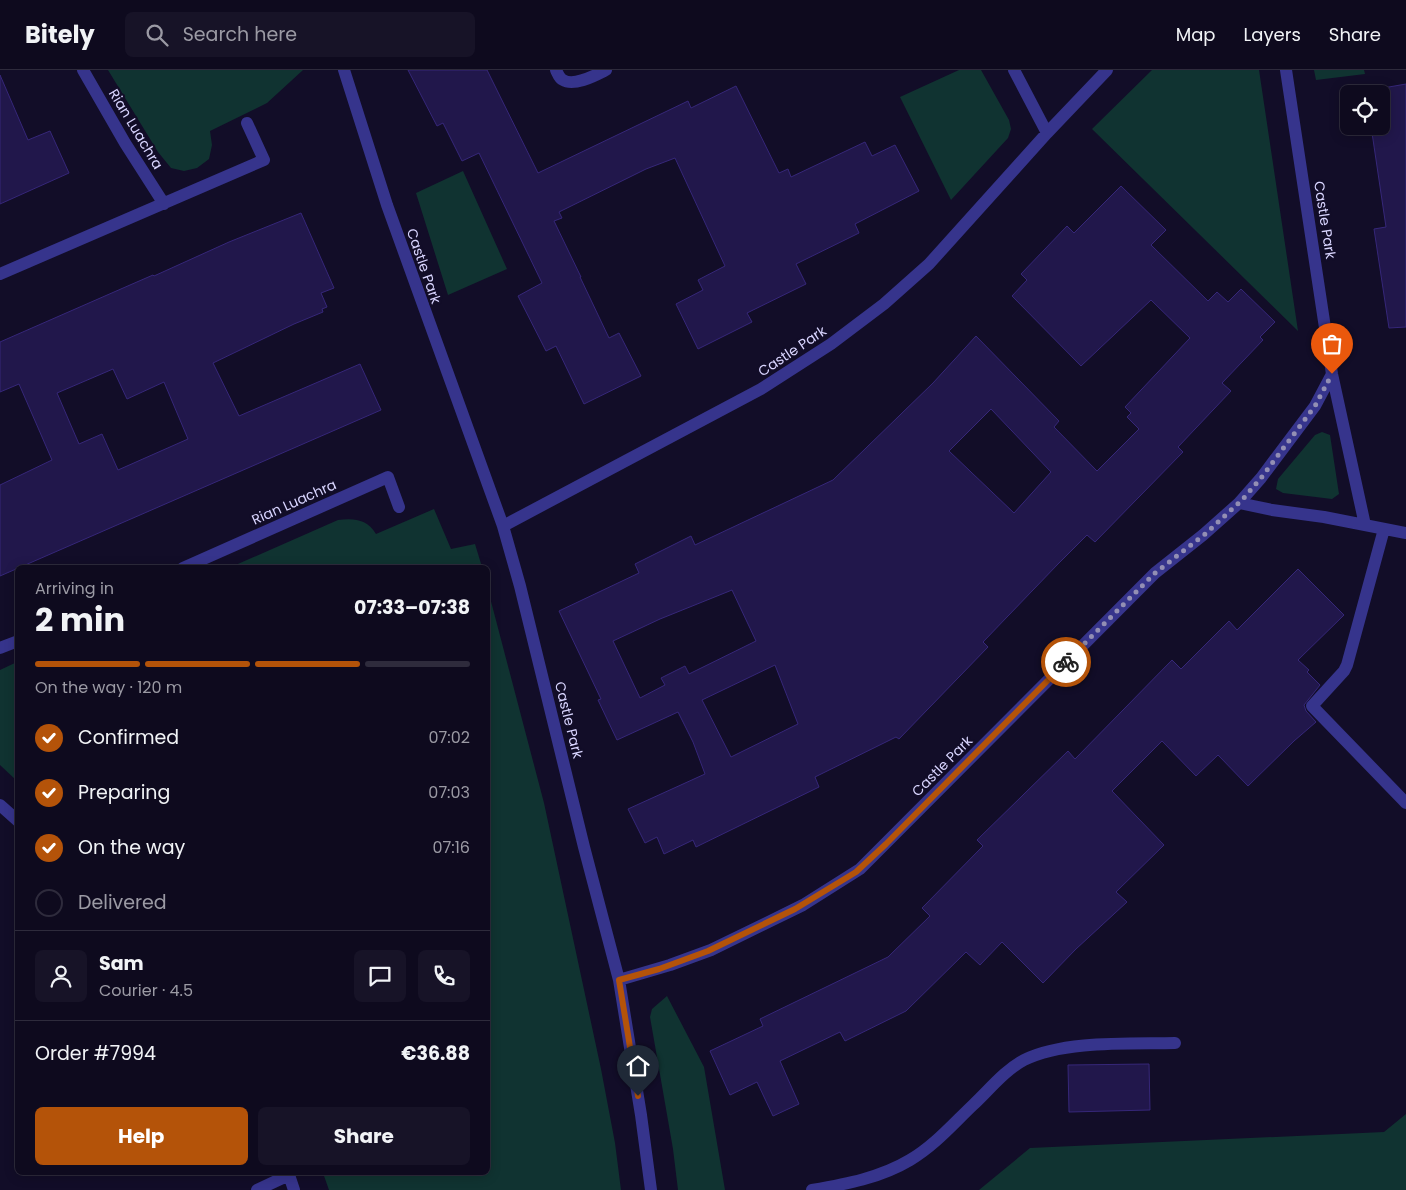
<!DOCTYPE html>
<html lang="en">
<head>
<meta charset="utf-8">
<style>
	body { margin:0; font-family:Poppins,sans-serif; background:#171327; color:#f1f3f6; height:100vh; display:flex; flex-direction:column; font-size:19px; white-space:nowrap }
	* { box-sizing:border-box; margin:0 }
	p { font-size:16px; color:#9b9aa4 }
	.icon { flex:none; width:28px; height:28px; fill:none; stroke:currentColor; stroke-width:2; stroke-linecap:round; stroke-linejoin:round }
	.map { position:relative; flex:1; overflow:hidden }
	.panel { position:absolute; left:15px; top:495px; width:475px; height:610px; display:flex; flex-direction:column; background:#0e0a1e; border-radius:8px; box-shadow:0 2px 12px #0003,0 0 0 1px #2e2b3c }
	.panel>* { flex:none }
	.buttons { position:absolute; left:1340px; top:15px; display:grid; gap:10px }
	.buttons a { display:grid; place-items:center; width:50px; height:50px; border-radius:8px; background:#0e0a1e; box-shadow:0 2px 12px #0003,0 0 0 1px #2e2b3c; font-size:25px }
	.pin { position:absolute; display:grid; place-items:center; width:42px; height:42px; color:#fff; margin:-51px -21px; border-radius:50% 50% 50% 0; rotate:-45deg; box-shadow:0 0 5px #0007 }
	.pin .icon { rotate:45deg }
	.courier { position:absolute; display:grid; place-items:center; width:50px; height:50px; margin:-25px; border:4px solid #b45309; border-radius:50%; background:#fff; color:#222; box-shadow:0 1px 6px #0007 }
	.headline em { font-style:normal; font-weight:700 }
	.headline div { display:flex; flex-direction:column-reverse }
	.headline { display:flex; align-items:center; justify-content:space-between; height:85px; padding:0 20px }
	h1 { font-size:32px; font-weight:700; line-height:38px }
	.bar { display:grid; grid-template-columns:repeat(4,1fr); gap:8px 5px; align-content:center; height:60px; padding:0 20px }
	.bar i { height:6px; border-radius:4px; background:#2e2b3c }
	.bar .selected { background:#b45309 }
	.bar p { grid-column:span 4 }
	.line { display:flex; align-items:center; gap:12px; padding:0 20px; border-top:1px solid #2e2b3c }
	.line div { flex:1 }
	.round { display:grid; place-items:center; flex:none; width:52px; height:52px; border-radius:8px; background:#171327 }
	ol { padding:0 20px; list-style:none }
	li { display:flex; align-items:center; gap:15px; height:55px }
	li p { margin-inline-start:auto }
	li .icon { padding:5px; border-radius:50%; background:#b45309; color:#fff; stroke-width:4 }
	li:last-child { color:#9b9aa4 }
	li i { width:28px; height:28px; border:2px solid #2e2b3c; border-radius:50% }
	.action { display:flex; gap:10px; margin-top:auto; padding:10px 20px }
	.action a { flex:1; height:58px; border-radius:8px; background:#b45309; color:#fff; font-size:20px; font-weight:700; line-height:58px; text-align:center }
	.action a+a { background:#171327; color:#f1f3f6 }
	header { display:flex; align-items:center; gap:30px; box-sizing:border-box; height:70px; padding:0 25px; background:#0e0a1e; border-bottom:1px solid #2e2b3c }
	header strong { font-size:24px }
	nav { display:flex; gap:28px; margin-inline-start:auto; font-size:18px }
	.search { width:350px; height:45px; background:#171327; display:flex; align-items:center; gap:12px; box-sizing:border-box; padding:0 18px; border-radius:8px; color:#9b9aa4; font-size:19px }
	.map>svg:first-child { display:block }
	.green { fill:#103331 }
	.building { fill:#21174b; stroke:#362779; fill-rule:evenodd }
	.lines { fill:none; stroke-linecap:round; stroke-linejoin:round }
	.minor { stroke:#36348c; stroke-width:12 }
	.done { stroke:#938fb4; stroke-width:5; stroke-dasharray:0 9 }
	.route { stroke:#b45309; stroke-width:6 }
	.labels { text-anchor:middle; dominant-baseline:central; stroke-width:4.5; stroke-linejoin:round; paint-order:stroke }
	.street-label { font-size:14px; fill:#d9d5ff; stroke:#120d28 }
</style>
</head>
<body>
<header>
<strong>Bitely</strong>
<div class="search"><svg class="icon" aria-label="search" viewBox="0 0 24 24"><circle cx="10" cy="10" r="6"/><path d="M15 15l6 6"/></svg>Search here</div>
<nav><a>Map</a><a>Layers</a><a>Share</a></nav>
</header>
<div class="map">
<svg width="1406" height="1120" viewBox="0 0 1406 1120">
	<rect width="100%" height="100%" fill="#120d28"/>
	<path class="green" d="M108 0H303L267 33 210 61 212 75 209 89 197 98 184 101 171 98 158 82Z
		M959 0H981L1009 50 1011 59 1008 68 951 130 900 27Z
		M1152 0H1259L1298 261 1092 59Z
		M1314 0H1364L1365 4 1316 10Z
		M463 101 507 199 448 225 416 123Z
		M1322 362 1330 365 1339 424 1332 429 1283 423 1276 419 1278 409 1315 365Z
		M434 439 451 479 475 474 482 497H231L338 450C354 448 367 449 376 464Z
		M488 520 544 733 601 999 615 1073 621 1120H329L323 1103 488 1102Z
		M17 592V711L0 695V600Z
		M667 926 704 997 725 1120H678L673 1079 650 947 652 939Z
		M1406 1044V1120H979L1030 1078 1384 1062Z"/>
	<path class="building" d="M408 0H487L538 103 688 31 691 38 736 16 779 103 788 99 791 107 865 72 872 86 895 75 919 121 855 154 859 163 796 194 806 214 747 243 752 252 698 279 676 234 703 220 698 210 725 196 675 88 646 99 559 142 562 148 554 151 581 207H580L609 268 619 263 641 306 584 334 556 276 546 281 518 226 542 213 479 83 462 91 443 53 437 56Z
		M0 5 28 70 50 61 69 103 0 134Z
		M1406 14V257L1389 258 1374 159 1386 157 1371 56H1381V24H1366V21Z
		M1121 116 1166 160 1151 175 1208 231 1217 222 1228 232 1241 219 1275 252 1260 267 1263 270 1222 313 1231 321 1178 377 1183 382 1095 472 1087 465 1058 494 983 572 988 577 899 669 896 667 815 707 819 717 696 777 693 770 664 784 657 767 645 773 628 739 705 704 693 672 678 642 617 670 598 630 601 629 559 541 639 503 635 494 691 466 695 475 833 410 933 313 976 266 1059 351 1054 357 1097 401 1139 359 1127 347 1131 343 1125 337 1190 268 1151 230 1081 296 1012 226 1027 210 1021 204 1067 156 1074 163ZM991 339 1051 402 1014 443 949 381ZM732 520 756 571 689 604 685 596 661 608 665 615 640 628 613 571 660 549ZM775 595 798 654 731 687 702 630Z
		M301 143 334 218 321 223 327 237 322 239 323 242 294 254 213 293 239 346 360 294 381 340 0 506V415L52 390 19 314 0 322V272L130 215 153 205 154 206 229 172ZM113 299 127 329 164 312 188 369 118 400 102 364 79 374 57 323Z
		M1298 499 1344 545 1298 590 1309 600 1307 602 1320 615 1304 635 1306 641 1316 652 1294 671 1248 716 1218 685 1196 706 1162 671 1112 721 1164 775 1116 822 1127 832 1076 879 1043 913 1002 872 980 895 966 882 906 941 845 971 840 962 780 991 799 1034 773 1046 757 1012 730 1025 710 981 763 956 760 949 888 887 930 846 922 838 983 776 977 770 1068 681 1075 689 1172 590 1181 599 1229 551 1237 560Z
		M1149 994 1150 1040 1069 1042 1068 995Z"/>
	<g class="lines">
		<path class="minor" d="M83 0 125 73 164 134
			M344 0 387 135 503 456 520 516 584 777 619 910 641 1045 651 1120
			M556 0C558 4 559 8 563 10 574 17 596 5 606 0
			M1014 0 1047 63
			M1286 0 1332 304 1365 455
			M0 204 264 90 247 53
			M1239 433 1261 408 1315 336 1332 304
			M503 456 761 319 831 274 884 234 929 194 1047 63 1107 0
			M1384 459 1347 595 1344 601 1312 636 1406 733
			M183 498 388 407 399 437
			M0 578 18 571
			M0 735 18 751
			M619 910 670 895 711 880 803 835 860 799 1155 503 1203 465 1239 433 1272 440 1324 447 1406 463
			M288 1102 294 1120
			M257 1120 289 1105
			M812 1120C846 1114 880 1108 910 1090 934 1076 953 1054 973 1035 989 1020 1005 1000 1024 990 1064 970 1131 974 1175 973"/>
	</g>
	<g class="lines">
		<path class="done" d="M1066 592 1155 503 1204 465 1242 430 1261 408 1315 336 1332 304"/>
		<path class="route" d="M638 1026 619 910 659 899 708 881 795 839 856 802 886 774 1066 592"/>
	</g>
	<g class="labels">
		<g class="street-label">
			<text transform="translate(136 59) rotate(59)">Rian Luachra</text>
			<text transform="translate(1325 150) rotate(81)">Castle Park</text>
			<text transform="translate(424 196) rotate(71)">Castle Park</text>
			<text transform="translate(792 281) rotate(-34)">Castle Park</text>
			<text transform="translate(294 432) rotate(-24)">Rian Luachra</text>
			<text transform="translate(569 650) rotate(76)">Castle Park</text>
			<text transform="translate(942 696) rotate(-45)">Castle Park</text>
		</g>
	</g>
</svg>
<div class="buttons">
<a><svg class="icon" aria-label="locate" viewBox="0 0 24 24"><circle cx="12" cy="12" r="6"/><path d="M12 2v4M12 18v4M2 12h4M18 12h4"/></svg></a>
</div>
<div class="pin" style="left:1332px;top:304px;background:#ea580c"><svg class="icon" aria-label="bag" viewBox="0 0 24 24"><path d="M5 8h14l-1 12H6zM9 8a3 3 0 0 1 6 0"/></svg></div>
<div class="pin" style="left:638px;top:1026px;background:#1f2937"><svg class="icon" aria-label="home" viewBox="0 0 24 24"><path d="M3 11l9-7 9 7M6 9v11h12V9"/></svg></div>
<div class="courier" style="left:1066px;top:592px"><svg class="icon" aria-label="bike" viewBox="0 0 24 24"><circle cx="6" cy="16" r="4"/><circle cx="18" cy="16" r="4"/><path d="M6 16l4-8h5l3 8M10 8l3 8H6M13 5h3"/></svg></div>
<section class="panel">
<div class="headline"><div><h1>2 min</h1><p>Arriving in</p></div><em>07:33–07:38</em></div>
<div class="bar"><i class="selected"></i><i class="selected"></i><i class="selected"></i><i></i><p>On the way · 120 m</p></div>
<ol>
<li><svg class="icon" aria-label="check" viewBox="0 0 24 24"><path d="M5 12l5 5 9-10"/></svg>Confirmed<p>07:02</p></li>
<li><svg class="icon" aria-label="check" viewBox="0 0 24 24"><path d="M5 12l5 5 9-10"/></svg>Preparing<p>07:03</p></li>
<li><svg class="icon" aria-label="check" viewBox="0 0 24 24"><path d="M5 12l5 5 9-10"/></svg>On the way<p>07:16</p></li>
<li><i></i>Delivered</li>
</ol>
<div class="line" style="height:90px"><a class="round"><svg class="icon" aria-label="person" viewBox="0 0 24 24"><circle cx="12" cy="8" r="4"/><path d="M4 21q1-7 8-7t8 7"/></svg></a><div><b>Sam</b><p>Courier · 4.5</p></div><a class="round"><svg class="icon" aria-label="chat" viewBox="0 0 24 24"><path d="M4 5h16v11H9l-5 4z"/></svg></a><a class="round"><svg class="icon" aria-label="phone" viewBox="0 0 24 24"><path d="M5 4h4l2 5-3 2q2 4 5 5l2-3 5 2v4C11 20 4 13 5 4z"/></svg></a></div>
<div class="line" style="height:65px"><div>Order #7994</div><b>€36.88</b></div>
<div class="action"><a>Help</a><a>Share</a></div>
</section>
</div>
</body>
</html>
